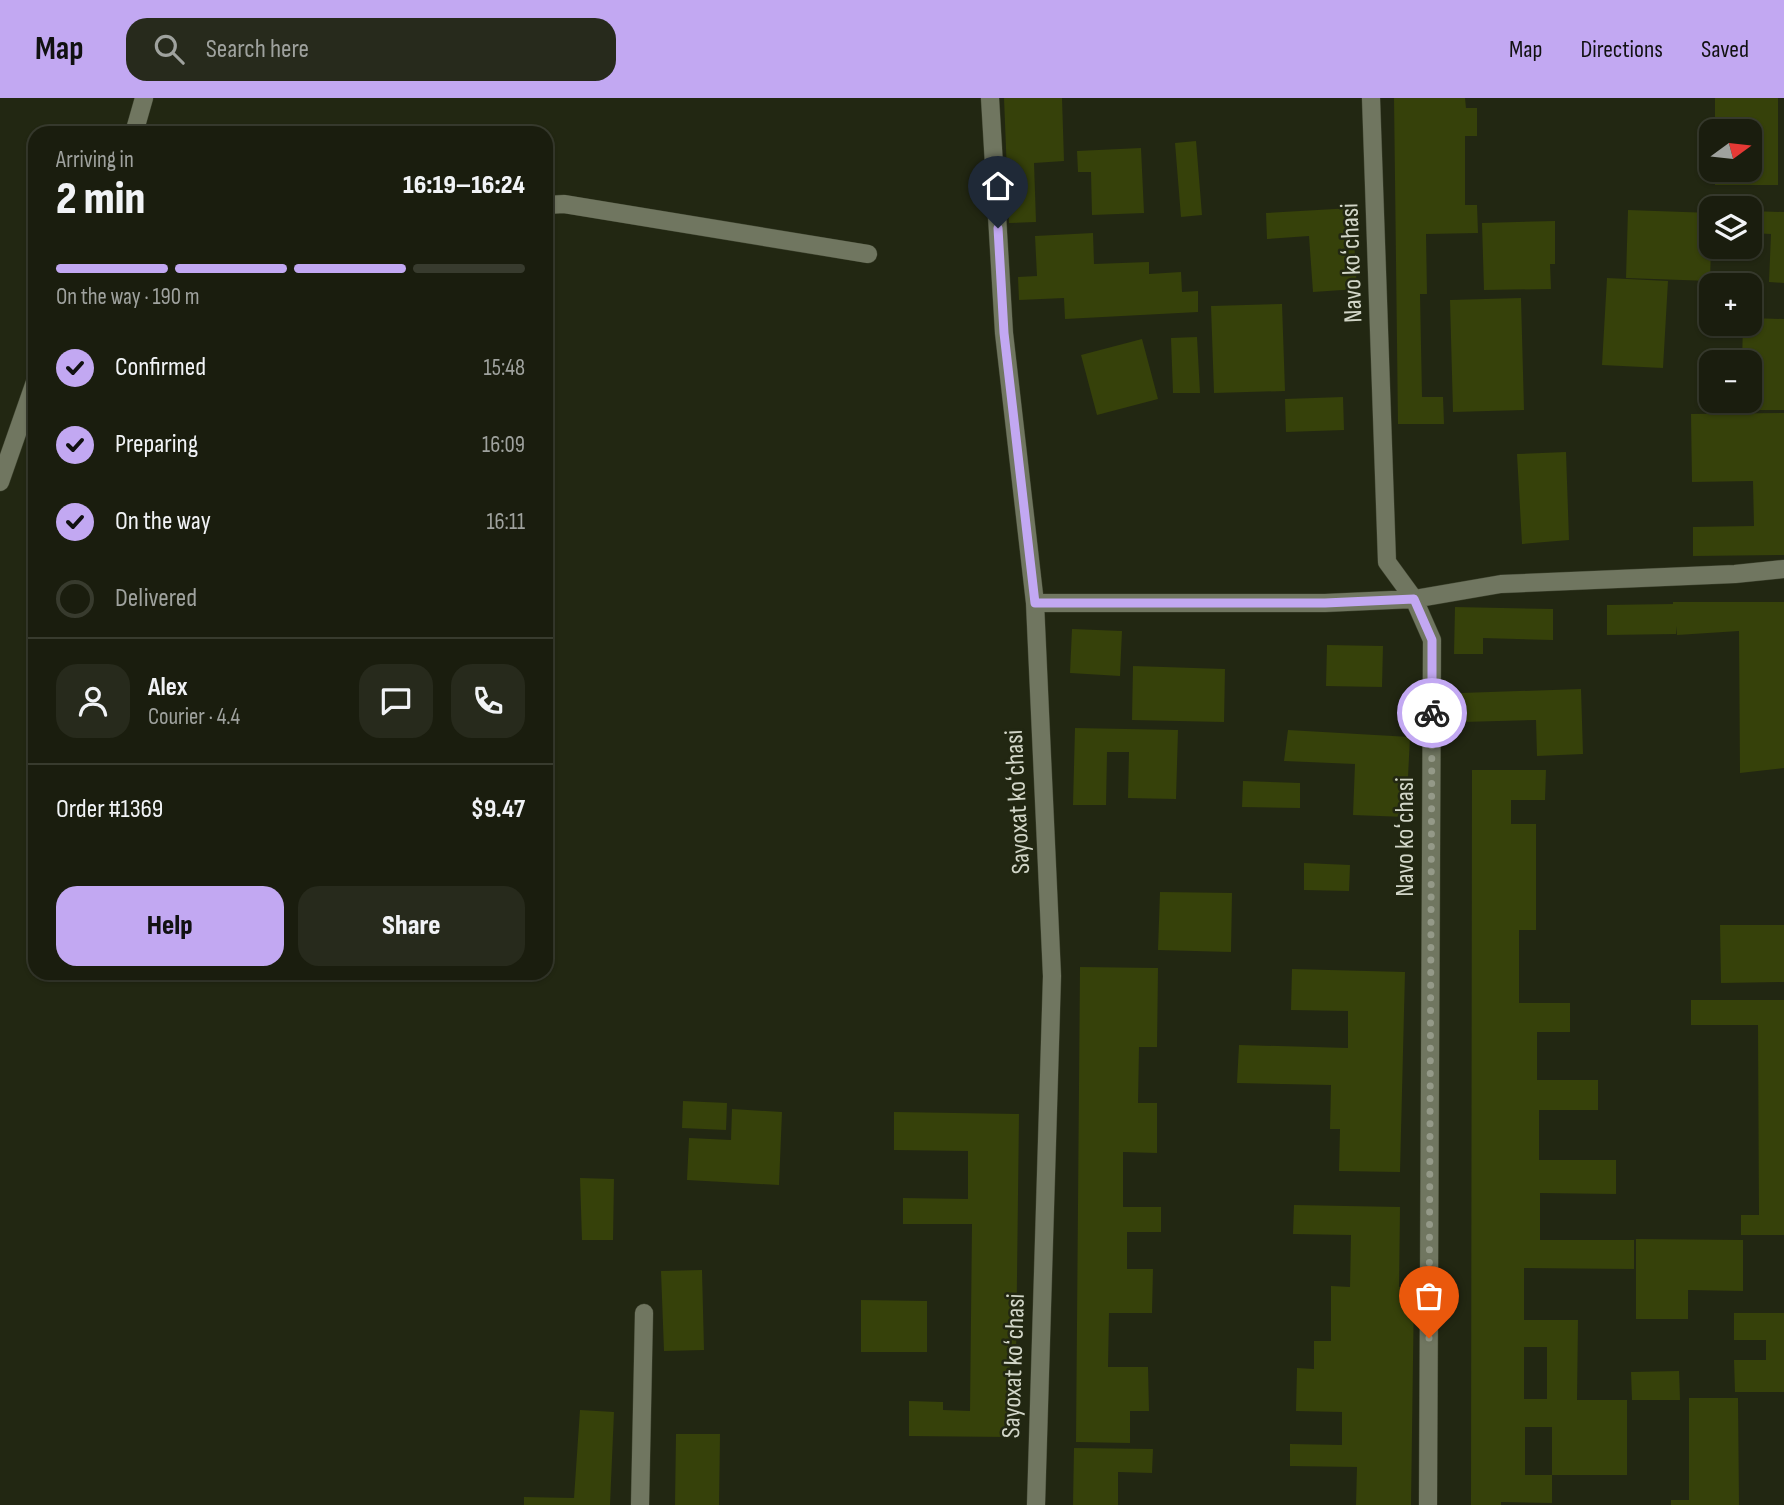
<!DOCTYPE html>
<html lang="en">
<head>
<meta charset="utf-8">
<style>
	body { margin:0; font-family:"Sofia Sans Condensed",sans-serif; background:#272a1c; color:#f1f3f6; height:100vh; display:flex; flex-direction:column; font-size:26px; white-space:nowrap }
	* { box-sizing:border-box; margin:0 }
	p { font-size:23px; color:#9fa29e }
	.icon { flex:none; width:38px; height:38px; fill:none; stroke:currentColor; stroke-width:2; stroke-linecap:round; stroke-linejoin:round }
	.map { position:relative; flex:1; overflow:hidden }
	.side { position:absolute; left:28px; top:28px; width:525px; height:854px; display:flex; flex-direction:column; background:#1a1d0e; border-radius:21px; box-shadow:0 2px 5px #0004,0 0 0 2px #383b2e }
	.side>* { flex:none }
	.needle { width:46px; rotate:75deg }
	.buttons { position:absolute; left:1699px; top:21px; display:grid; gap:14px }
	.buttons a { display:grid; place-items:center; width:63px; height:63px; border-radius:14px; background:#1a1d0e; box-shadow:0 2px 5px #0004,0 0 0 2px #383b2e; font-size:35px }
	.pin { position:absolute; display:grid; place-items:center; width:60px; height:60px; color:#fff; margin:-72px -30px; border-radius:50% 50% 50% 0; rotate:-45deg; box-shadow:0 0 7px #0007 }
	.pin .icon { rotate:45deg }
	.courier { position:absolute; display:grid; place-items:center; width:70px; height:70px; margin:-35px; border:5px solid #c2a8f2; border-radius:50%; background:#fff; color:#222; box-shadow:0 2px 9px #0007 }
	.summary em { font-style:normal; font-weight:800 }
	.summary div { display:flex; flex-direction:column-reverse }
	.summary { display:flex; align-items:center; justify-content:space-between; height:119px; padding:0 28px }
	h1 { font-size:46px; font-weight:800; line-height:52px }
	.bar { display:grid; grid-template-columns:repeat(4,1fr); gap:10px 7px; align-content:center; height:84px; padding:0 28px }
	.bar i { height:9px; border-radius:5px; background:#383b2e }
	.bar .current { background:#c2a8f2 }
	.bar p { grid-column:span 4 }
	.line { display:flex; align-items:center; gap:18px; padding:0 28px; border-top:2px solid #383b2e }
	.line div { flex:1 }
	.round { display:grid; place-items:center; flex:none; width:74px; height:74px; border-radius:21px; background:#272a1c }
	ol { padding:0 28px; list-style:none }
	li { display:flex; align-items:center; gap:21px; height:77px }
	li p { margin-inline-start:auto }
	li .icon { padding:7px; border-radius:50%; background:#c2a8f2; color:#111; stroke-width:4 }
	li:last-child { color:#9fa29e }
	li i { width:38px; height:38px; border:4px solid #383b2e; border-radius:50% }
	.cta { display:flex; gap:14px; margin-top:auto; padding:14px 28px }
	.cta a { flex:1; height:80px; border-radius:21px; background:#c2a8f2; color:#111; font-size:28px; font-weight:800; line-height:80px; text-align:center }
	.cta a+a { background:#272a1c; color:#f1f3f6 }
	header { display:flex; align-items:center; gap:42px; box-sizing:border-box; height:98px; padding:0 35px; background:#c2a8f2; color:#111 }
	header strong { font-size:33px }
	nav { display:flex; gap:38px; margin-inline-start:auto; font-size:24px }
	.search { width:490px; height:63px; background:#272a1c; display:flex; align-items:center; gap:18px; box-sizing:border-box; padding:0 24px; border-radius:21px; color:#9fa29e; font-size:26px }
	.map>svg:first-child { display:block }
	.building { fill:#36410a; fill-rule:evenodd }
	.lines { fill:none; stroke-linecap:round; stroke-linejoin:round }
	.minor-casing { stroke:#3e432f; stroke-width:19 }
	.minor { stroke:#707660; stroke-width:18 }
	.done { stroke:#949988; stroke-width:7; stroke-dasharray:0 12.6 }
	.route { stroke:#c2a8f2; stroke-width:9 }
	.labels { text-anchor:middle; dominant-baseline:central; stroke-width:5; stroke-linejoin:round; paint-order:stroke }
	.street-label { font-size:26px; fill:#d2d6c8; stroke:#222712 }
</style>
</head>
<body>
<header>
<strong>Map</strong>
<div class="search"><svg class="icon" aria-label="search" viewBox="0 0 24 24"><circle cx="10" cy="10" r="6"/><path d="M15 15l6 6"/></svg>Search here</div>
<nav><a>Map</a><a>Directions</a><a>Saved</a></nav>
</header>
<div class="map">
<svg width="1784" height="1407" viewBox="0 0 1784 1407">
	<rect width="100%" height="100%" fill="#222712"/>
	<path class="building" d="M1004 0H1062L1064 63 1034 65 1036 124 1009 125Z
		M1394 0H1465L1466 10H1477V38H1465V107H1477L1478 135 1426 136 1427 196H1420L1422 299H1443L1444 326H1398Z
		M1715 0H1778V87H1715V72H1750V33H1715Z
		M1196 43 1202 117 1181 119 1175 45Z
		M1141 50 1144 115 1092 117 1091 74H1078L1077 53Z
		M1352 110 1357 191 1313 194 1309 138 1267 141 1266 115Z
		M1628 112 1712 115 1710 183 1626 180Z
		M1750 113 1784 114V185L1769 184 1771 136 1750 135Z
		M1555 123V166H1550L1551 191 1484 192 1482 125Z
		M1093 135 1094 166 1149 164V176L1181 174 1182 194 1198 193V214L1065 221 1064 200 1019 202 1018 179 1037 178 1035 138Z
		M1607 180 1668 183 1663 270 1602 267Z
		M1521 200 1524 312 1453 314 1450 202Z
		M1282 206 1285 293 1214 295 1211 208Z
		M1750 220 1784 221V312H1741V303H1750V264H1742L1743 226H1750Z
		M1197 239 1200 295H1173L1171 240Z
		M1142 241 1158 301 1097 317 1081 257Z
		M1343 299 1344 332 1286 334 1285 301Z
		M1784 315V457L1693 458V429L1754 428 1753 383 1692 384 1691 316Z
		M1566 354 1569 442 1522 446 1517 356Z
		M1673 504H1784V670L1740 675 1739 533 1677 537 1676 528V536L1607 537V507L1673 506Z
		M1455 509 1553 511V542L1483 540V556H1454Z
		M1072 531 1122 533 1120 578 1070 575Z
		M1327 547 1383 548 1382 589 1326 588Z
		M1133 568 1225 571 1224 624 1132 622Z
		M1581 591 1583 656 1537 658 1536 622 1462 624 1461 595Z
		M1075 630 1178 632 1176 701 1128 700 1129 654H1107L1106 707H1073Z
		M1288 632 1410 639 1406 719 1353 717 1355 666 1284 663Z
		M1472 672H1546L1545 702H1511V726H1536V832H1519V905H1570V934H1537V982H1598V1012H1539V1062H1616V1096L1540 1095V1142H1634V1171L1524 1170V1222H1578L1577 1302H1627V1377H1552V1405L1501 1404V1407H1471ZM1524 1249H1547V1301H1524ZM1525 1329H1552V1377H1525Z
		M1243 683 1300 685V710L1242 709Z
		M1304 765 1350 767 1349 793 1304 792Z
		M1160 794 1232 795 1231 854 1158 852Z
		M1720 827H1784V884L1721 885Z
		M1080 869 1158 870 1157 949H1139L1138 1005H1157V1055L1123 1054V1109H1161V1134H1127V1171H1153L1152 1215H1109L1108 1269H1148L1149 1313H1130V1345L1076 1344Z
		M1292 871 1405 874 1400 1074 1339 1073 1340 1031H1330L1331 987 1237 985 1239 947 1348 950V913L1291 912Z
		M1691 902H1784V1137H1741V1117H1759L1758 927H1691Z
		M683 1003 727 1005 726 1032 682 1030Z
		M732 1011 782 1014 779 1087 687 1082 689 1040 731 1042Z
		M894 1014 1019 1016 1016 1260H1010L1009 1339 909 1338V1303L943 1304V1312L970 1313 972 1126H903V1100L968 1101V1053L894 1052Z
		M580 1080 614 1081 613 1142H582Z
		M1294 1107 1400 1109 1399 1189 1414 1190 1411 1407H1356L1357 1369 1290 1368V1346L1342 1347V1314L1296 1313 1297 1270 1314 1271V1243H1331V1188L1350 1189 1351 1137 1293 1136Z
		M1636 1141 1743 1142V1193L1688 1192V1221H1636Z
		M702 1172 704 1252 664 1253 661 1173Z
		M861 1202 927 1203V1254H861Z
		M1734 1215H1784V1294H1735L1734 1262H1766V1242H1734Z
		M1679 1273 1680 1302H1632L1631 1274Z
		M1689 1300H1738L1739 1407H1671V1402H1689Z
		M580 1312 614 1314 610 1407H524V1399L574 1400Z
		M676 1336H720L719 1407H675Z
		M1074 1350 1153 1351 1152 1375 1118 1374V1407H1073Z"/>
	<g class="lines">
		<defs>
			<path id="minor" d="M990 0 1004 235 1035 505 1052 878 1036 1407
				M1371 0 1387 464 1414 501 1432 542 1428 1407
				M134 35 144 0
				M546 107 564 106 868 156
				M0 384 35 284
				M1035 505H1325L1414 501 1501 486 1735 476 1784 471
				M640 1407 644 1215"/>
		</defs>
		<use href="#minor" class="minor-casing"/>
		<use href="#minor" class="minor"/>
	</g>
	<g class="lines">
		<path class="done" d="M1429 1240 1432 615"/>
		<path class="route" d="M998 130 1004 235 1035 505H1325L1414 501 1432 542V615"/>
	</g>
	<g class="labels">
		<g class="street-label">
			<text transform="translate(1352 165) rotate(-92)">Navo koʻchasi</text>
			<text transform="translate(1018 704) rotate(-93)">Sayoxat koʻchasi</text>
			<text transform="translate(1405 739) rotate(-90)">Navo koʻchasi</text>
			<text transform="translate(1014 1268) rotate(-88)">Sayoxat koʻchasi</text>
		</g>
	</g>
</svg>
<div class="buttons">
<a><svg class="needle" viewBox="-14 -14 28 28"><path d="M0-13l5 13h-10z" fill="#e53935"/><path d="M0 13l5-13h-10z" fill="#9fa29e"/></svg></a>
<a><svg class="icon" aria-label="layers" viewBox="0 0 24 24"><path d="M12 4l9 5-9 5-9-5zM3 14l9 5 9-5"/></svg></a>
<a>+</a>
<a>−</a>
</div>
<div class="pin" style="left:1429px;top:1240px;background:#ea580c"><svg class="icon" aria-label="bag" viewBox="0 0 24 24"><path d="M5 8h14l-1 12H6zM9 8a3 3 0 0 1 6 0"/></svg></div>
<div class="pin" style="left:998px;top:130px;background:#1f2937"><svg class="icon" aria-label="home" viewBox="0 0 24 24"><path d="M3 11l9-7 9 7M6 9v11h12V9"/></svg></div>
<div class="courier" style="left:1432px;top:615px"><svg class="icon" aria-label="bike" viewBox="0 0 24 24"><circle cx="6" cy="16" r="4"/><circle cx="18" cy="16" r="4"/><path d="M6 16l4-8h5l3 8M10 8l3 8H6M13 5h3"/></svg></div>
<section class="side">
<div class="summary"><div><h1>2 min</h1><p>Arriving in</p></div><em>16:19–16:24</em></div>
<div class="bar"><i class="current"></i><i class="current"></i><i class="current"></i><i></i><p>On the way · 190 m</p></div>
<ol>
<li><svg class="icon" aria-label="check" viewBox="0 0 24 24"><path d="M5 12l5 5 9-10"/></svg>Confirmed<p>15:48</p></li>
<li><svg class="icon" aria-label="check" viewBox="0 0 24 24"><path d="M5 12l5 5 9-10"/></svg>Preparing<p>16:09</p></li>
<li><svg class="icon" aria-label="check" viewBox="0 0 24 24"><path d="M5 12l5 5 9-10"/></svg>On the way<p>16:11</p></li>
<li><i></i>Delivered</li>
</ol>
<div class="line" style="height:126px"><a class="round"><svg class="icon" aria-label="person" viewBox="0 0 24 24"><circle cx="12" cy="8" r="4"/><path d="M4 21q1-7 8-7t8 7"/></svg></a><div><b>Alex</b><p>Courier · 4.4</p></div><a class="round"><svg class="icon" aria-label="chat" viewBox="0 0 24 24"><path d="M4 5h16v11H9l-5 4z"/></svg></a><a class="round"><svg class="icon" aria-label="phone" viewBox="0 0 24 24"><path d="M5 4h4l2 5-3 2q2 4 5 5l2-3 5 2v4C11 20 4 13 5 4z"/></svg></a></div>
<div class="line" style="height:91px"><div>Order #1369</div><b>$9.47</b></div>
<div class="cta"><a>Help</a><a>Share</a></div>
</section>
</div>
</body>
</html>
